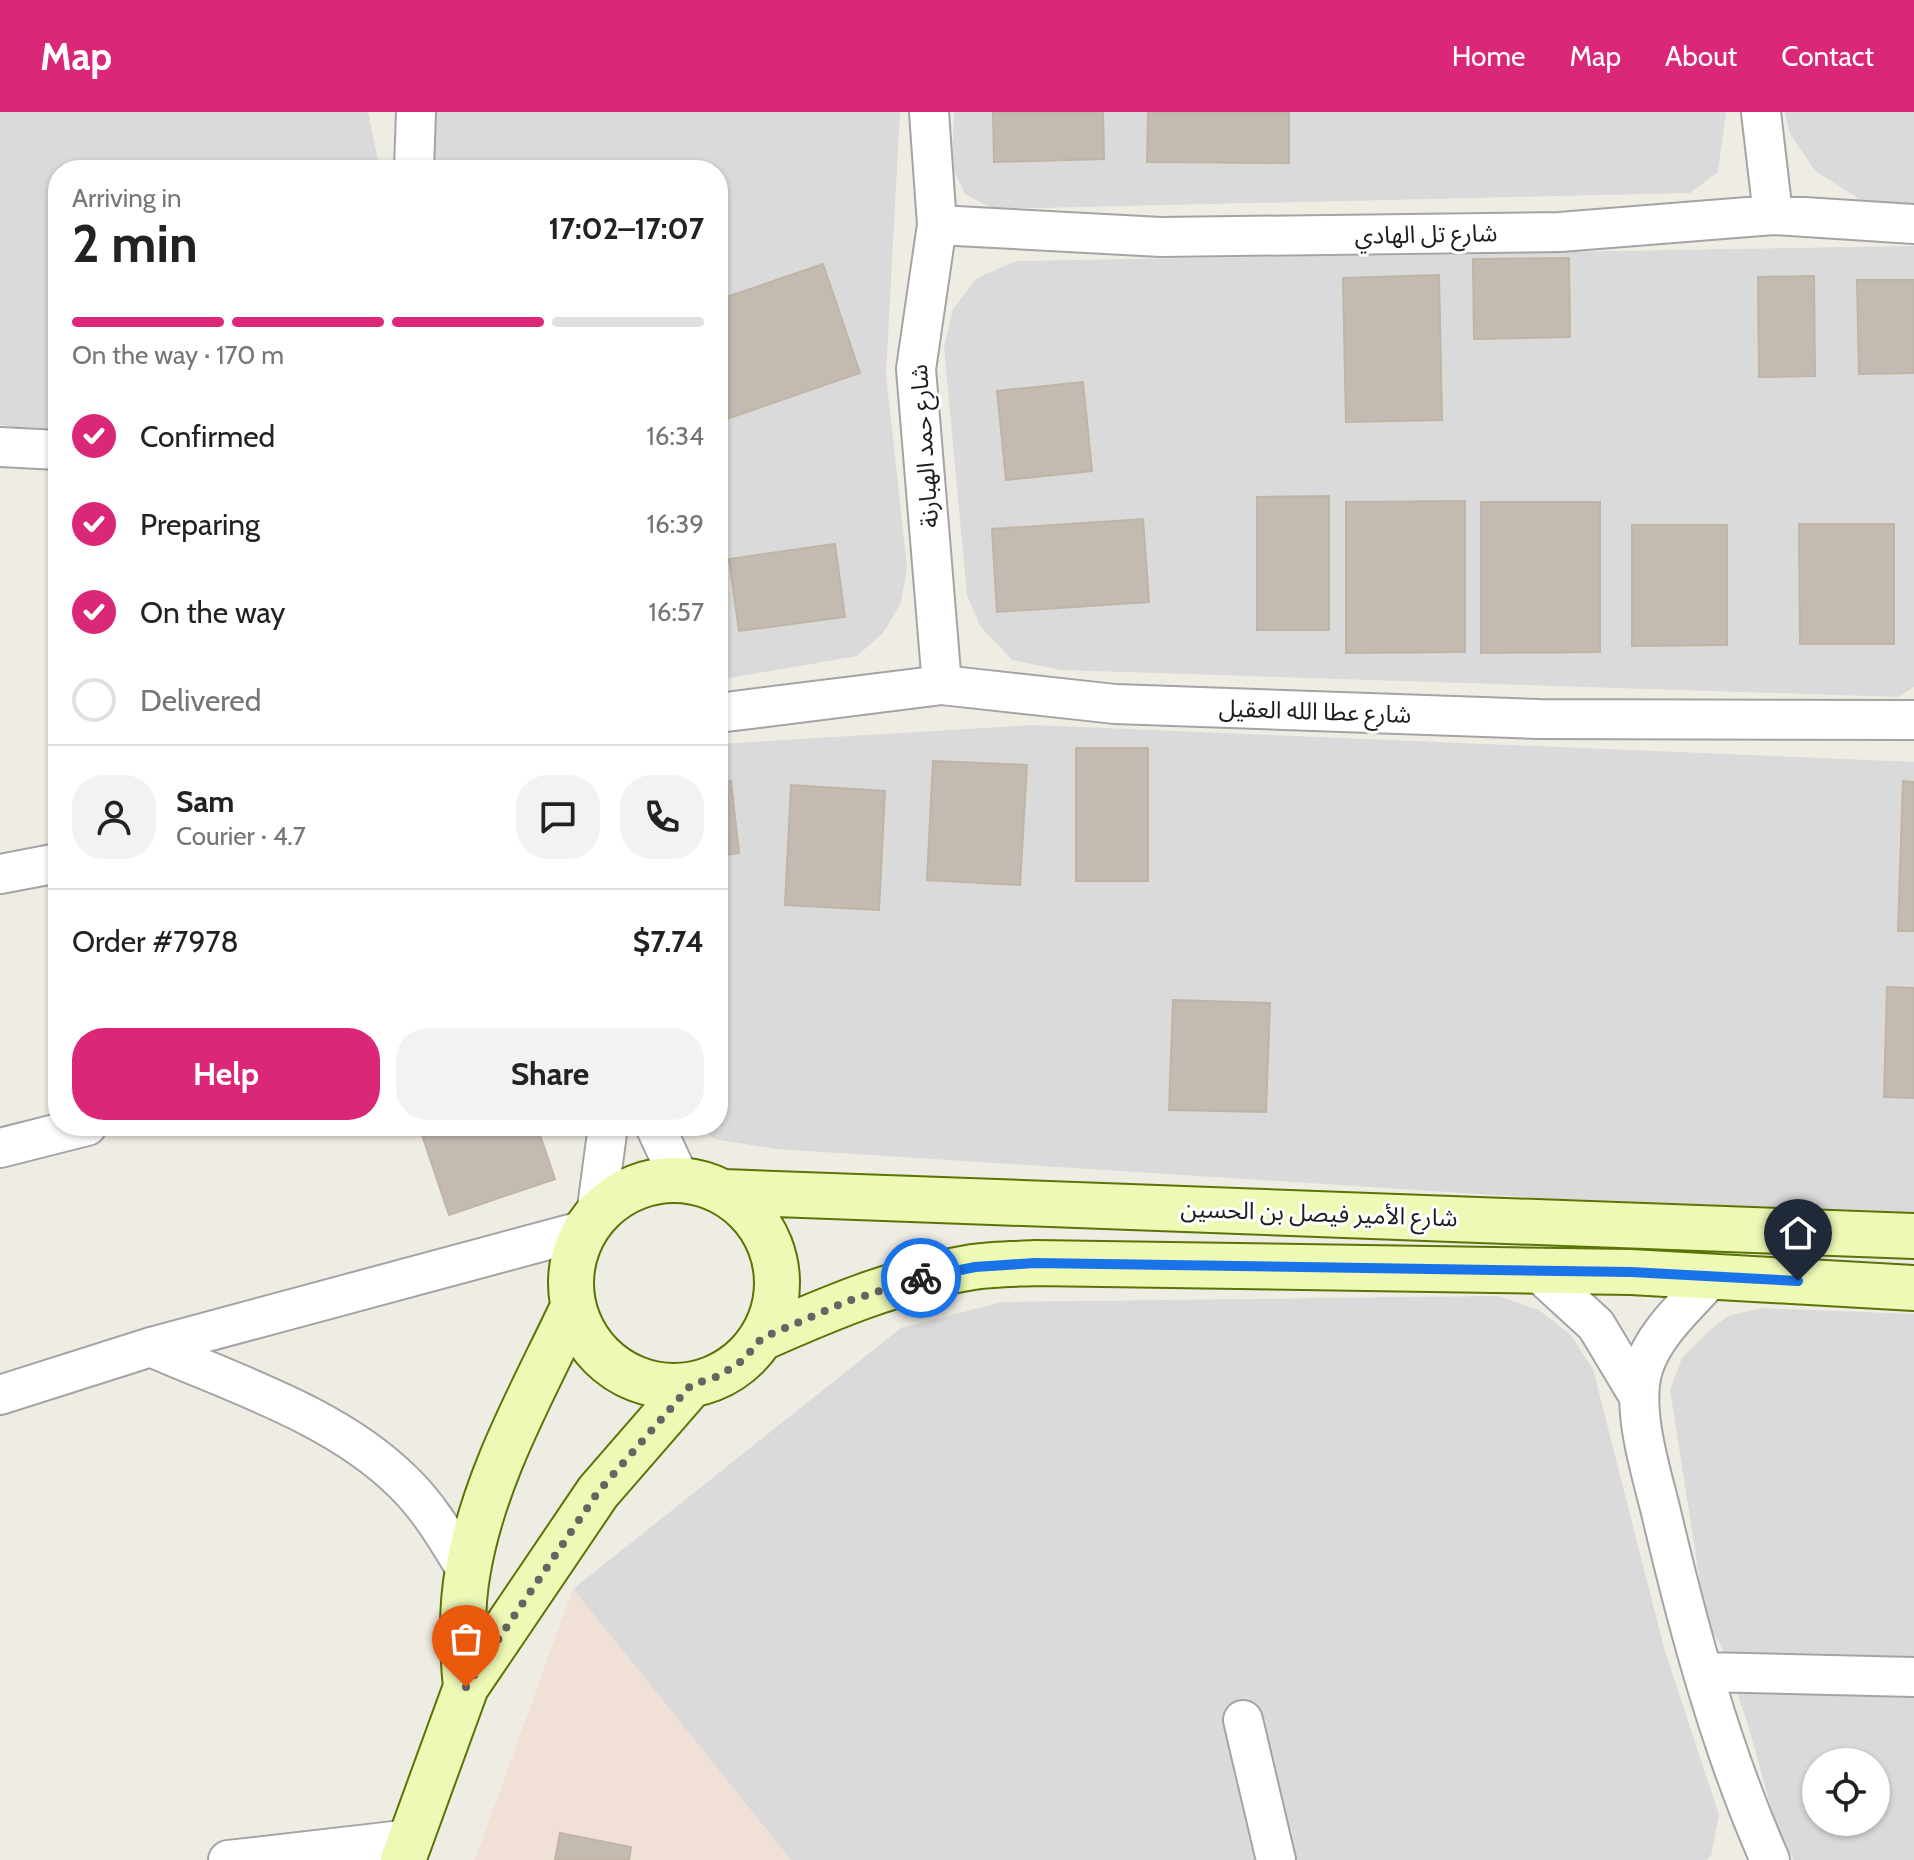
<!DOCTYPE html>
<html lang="en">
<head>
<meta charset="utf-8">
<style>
	body { margin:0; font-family:Cabin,"Noto Sans Arabic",sans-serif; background:#f2f2f2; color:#222; height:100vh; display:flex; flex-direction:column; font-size:30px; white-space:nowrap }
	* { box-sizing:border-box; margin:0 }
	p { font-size:26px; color:#767676 }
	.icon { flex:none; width:44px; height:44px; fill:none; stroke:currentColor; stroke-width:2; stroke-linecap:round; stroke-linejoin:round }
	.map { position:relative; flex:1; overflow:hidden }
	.side { position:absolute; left:48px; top:48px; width:680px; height:976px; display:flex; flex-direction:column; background:#fff; border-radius:32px; box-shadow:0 2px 6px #0004 }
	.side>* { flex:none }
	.controls { position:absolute; left:1802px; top:1636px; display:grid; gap:16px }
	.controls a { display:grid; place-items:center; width:88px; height:88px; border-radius:50%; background:#fff; box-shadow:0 2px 6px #0004; font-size:40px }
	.pin { position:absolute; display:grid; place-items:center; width:68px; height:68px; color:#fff; margin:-82px -34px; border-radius:50% 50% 50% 0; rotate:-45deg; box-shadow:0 0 8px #0007 }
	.pin .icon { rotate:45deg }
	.courier { position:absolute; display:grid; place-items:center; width:80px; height:80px; margin:-40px; border:6px solid #1a73e8; border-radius:50%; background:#fff; color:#222; box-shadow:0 2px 10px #0007 }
	.summary em { font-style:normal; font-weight:700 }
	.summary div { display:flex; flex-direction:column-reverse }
	.summary { display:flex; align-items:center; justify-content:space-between; height:136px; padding:0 24px }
	h1 { font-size:52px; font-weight:700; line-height:60px }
	.bar { display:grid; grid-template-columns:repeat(4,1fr); gap:12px 8px; align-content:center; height:96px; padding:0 24px }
	.bar i { height:10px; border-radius:6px; background:#e0e0e0 }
	.bar .on { background:#db2777 }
	.bar p { grid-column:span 4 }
	.line { display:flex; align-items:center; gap:20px; padding:0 24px; border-top:2px solid #e0e0e0 }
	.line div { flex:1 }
	.round { display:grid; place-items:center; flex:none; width:84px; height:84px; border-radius:32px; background:#f2f2f2 }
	ol { padding:0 24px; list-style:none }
	li { display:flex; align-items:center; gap:24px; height:88px }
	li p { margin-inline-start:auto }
	li .icon { padding:8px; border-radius:50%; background:#db2777; color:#fff; stroke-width:4 }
	li:last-child { color:#767676 }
	li i { width:44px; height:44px; border:4px solid #e0e0e0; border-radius:50% }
	.primary-button { display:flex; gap:16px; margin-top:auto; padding:16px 24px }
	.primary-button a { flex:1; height:92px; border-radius:32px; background:#db2777; color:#fff; font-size:32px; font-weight:700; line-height:92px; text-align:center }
	.primary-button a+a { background:#f2f2f2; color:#222 }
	header { display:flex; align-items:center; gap:48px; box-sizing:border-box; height:112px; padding:0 40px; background:#db2777; color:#fff }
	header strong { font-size:38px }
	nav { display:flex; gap:44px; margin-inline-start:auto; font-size:28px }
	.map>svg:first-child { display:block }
	.residential { fill:#dbdada; fill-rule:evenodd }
	.military { fill:#f0e0d6 }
	.building { fill:#c3bbb2; stroke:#c0b4a5; stroke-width:2 }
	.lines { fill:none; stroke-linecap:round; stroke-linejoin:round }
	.street-casing { stroke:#a4a4a4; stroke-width:42 }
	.secondary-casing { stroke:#5a7405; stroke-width:48 }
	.street { stroke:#fff; stroke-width:38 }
	.secondary { stroke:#eef9b6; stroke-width:44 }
	.done { stroke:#666562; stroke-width:8; stroke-dasharray:0 14.4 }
	.route { stroke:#1a73e8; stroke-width:10 }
	.labels { text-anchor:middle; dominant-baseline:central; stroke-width:6; stroke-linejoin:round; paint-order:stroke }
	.street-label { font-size:24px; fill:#1d1d1d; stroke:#fff }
</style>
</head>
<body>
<header>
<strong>Map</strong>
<nav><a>Home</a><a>Map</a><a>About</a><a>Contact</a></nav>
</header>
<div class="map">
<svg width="1914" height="1748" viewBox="0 0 1914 1748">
	<rect width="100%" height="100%" fill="#eeece3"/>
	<path class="residential" d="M0 0H368L380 58H58V292L55 321 0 313Z
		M433 0H900L886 262 907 455 901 491 883 521 857 544 718 568V58H429Z
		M954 0H1726L1718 60 1690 81 994 97 965 82 952 54Z
		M1785 0H1914V97L1861 88 1815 59 1789 20Z
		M1914 134V575L1899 585 1061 558 1012 548 980 514 967 483 944 235 953 197 977 166 1016 149Z
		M1033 613 1914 650V1100L1543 1086 776 1037 714 1027 697 1014H718V632Z
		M1498 1184 1539 1198 1570 1222 1593 1257 1664 1536 1719 1703 1711 1744 1707 1748H791L573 1477 901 1216 1002 1190Z
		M1762 1196 1914 1202V1748H1794L1776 1714 1749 1616 1721 1533 1707 1514 1670 1278 1682 1246 1710 1218 1728 1204ZM1816 1650H1876V1710H1816Z"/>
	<path class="military" d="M573 1477 791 1748H475Z"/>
	<path class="building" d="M993 0H1103L1104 47 994 50Z
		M1148 0H1289V51L1147 50Z
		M1569 146 1570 225 1474 227 1473 147Z
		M823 152 860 261 718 310V188Z
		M1439 163 1442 308 1346 310 1343 166Z
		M1814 164 1815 264 1759 265 1758 165Z
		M1857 168H1914V261L1859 262Z
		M1083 270 1092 359 1006 368 997 279Z
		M1329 384V518H1257V385Z
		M1465 389V540L1346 541V390Z
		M1481 390H1600V540L1481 541Z
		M1143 407 1149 490 997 500 992 417Z
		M1799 412H1894V532H1800Z
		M1632 413H1727V533L1632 534Z
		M835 432 845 505 739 519 729 447Z
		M1076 636H1148V769H1076Z
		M933 649 1027 653 1020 773 927 768Z
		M731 669 739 741 718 744V670Z
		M1903 669 1914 670V819H1898Z
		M791 673 885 679 879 798 785 793Z
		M1887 875 1914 876V986L1884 985Z
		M1173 888 1270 891 1266 1000 1169 998Z
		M419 1014H537L555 1067 449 1103Z
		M560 1721 631 1735 629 1748H555Z"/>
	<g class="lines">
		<defs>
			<path id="street" d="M929 0 937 113 916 257 942 573
				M1761 0 1773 103
				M414 58 416 0
				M937 113 1161 125 1560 120 1773 103 1914 112
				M0 335 58 338
				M718 601 942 573 1115 592 1539 607 1914 608
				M0 762 58 751
				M655 1014 680 1068
				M0 1036 87 1014
				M596 1103 608 1014
				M1537 1159 1596 1213 1638 1283
				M1712 1165C1688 1192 1654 1221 1643 1257 1631 1298 1651 1359 1661 1400 1689 1519 1721 1637 1770 1748
				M151 1235C235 1272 337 1304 403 1370 430 1396 448 1428 467 1459
				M0 1283 151 1235 585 1118
				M1703 1560 1914 1565
				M1243 1608 1276 1748
				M228 1748 411 1727"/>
			<path id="secondary" d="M571 1171a103 103 0 1 1 206 0a103 103 0 1 1-206 0Z
				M724 1080 1914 1124
				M762 1226C830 1196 898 1167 973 1155 993 1152 1014 1152 1035 1151L1631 1160 1914 1176
				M466 1575C462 1536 461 1496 468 1458 484 1365 533 1280 573 1195
				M403 1748 466 1575 598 1380 691 1273"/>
		</defs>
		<use href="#street" class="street-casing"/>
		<use href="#secondary" class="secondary-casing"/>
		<use href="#street" class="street"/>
		<use href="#secondary" class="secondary"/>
	</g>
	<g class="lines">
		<path class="done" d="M466 1575 598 1380 691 1273 719 1264 743 1248 762 1226 848 1189 921 1166"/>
		<path class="route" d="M921 1166 975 1155 1035 1151 1631 1160 1798 1169"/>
	</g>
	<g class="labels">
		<g class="street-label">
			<text transform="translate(1426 122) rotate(-1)">شارع تل الهادي</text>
			<text transform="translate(924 334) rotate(-94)">شارع حمد الهبارنة</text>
			<text transform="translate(1315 599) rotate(2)">شارع عطا الله العقيل</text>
			<text transform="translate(1319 1101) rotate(2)">شارع الأمير فيصل بن الحسين</text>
		</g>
	</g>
</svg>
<div class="controls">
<a><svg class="icon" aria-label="locate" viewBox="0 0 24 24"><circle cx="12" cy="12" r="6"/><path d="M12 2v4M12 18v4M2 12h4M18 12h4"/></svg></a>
</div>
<div class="pin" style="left:466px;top:1575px;background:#ea580c"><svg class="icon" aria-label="bag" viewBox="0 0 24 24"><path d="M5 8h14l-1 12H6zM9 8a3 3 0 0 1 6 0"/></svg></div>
<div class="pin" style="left:1798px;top:1169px;background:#1f2937"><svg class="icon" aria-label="home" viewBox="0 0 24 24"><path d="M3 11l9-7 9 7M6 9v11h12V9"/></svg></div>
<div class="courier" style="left:921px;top:1166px"><svg class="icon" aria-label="bike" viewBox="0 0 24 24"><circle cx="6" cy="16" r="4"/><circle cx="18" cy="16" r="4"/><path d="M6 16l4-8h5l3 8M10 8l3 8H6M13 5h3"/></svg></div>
<section class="side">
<div class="summary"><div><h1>2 min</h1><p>Arriving in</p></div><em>17:02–17:07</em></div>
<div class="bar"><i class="on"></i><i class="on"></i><i class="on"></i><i></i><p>On the way · 170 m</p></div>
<ol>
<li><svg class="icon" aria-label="check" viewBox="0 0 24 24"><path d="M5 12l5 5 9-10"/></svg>Confirmed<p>16:34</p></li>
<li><svg class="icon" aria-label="check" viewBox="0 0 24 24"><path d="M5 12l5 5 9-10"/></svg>Preparing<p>16:39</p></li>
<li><svg class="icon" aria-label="check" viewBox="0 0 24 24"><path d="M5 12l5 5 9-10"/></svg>On the way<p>16:57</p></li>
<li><i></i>Delivered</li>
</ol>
<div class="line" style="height:144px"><a class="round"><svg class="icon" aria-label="person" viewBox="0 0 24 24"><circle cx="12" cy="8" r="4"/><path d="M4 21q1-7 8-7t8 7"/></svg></a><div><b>Sam</b><p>Courier · 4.7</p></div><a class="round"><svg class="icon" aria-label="chat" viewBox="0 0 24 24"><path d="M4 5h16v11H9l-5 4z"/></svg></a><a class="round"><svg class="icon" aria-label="phone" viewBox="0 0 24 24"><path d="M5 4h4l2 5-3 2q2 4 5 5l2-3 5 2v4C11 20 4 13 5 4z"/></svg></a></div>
<div class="line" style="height:104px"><div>Order #7978</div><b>$7.74</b></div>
<div class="primary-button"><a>Help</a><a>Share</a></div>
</section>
</div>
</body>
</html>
